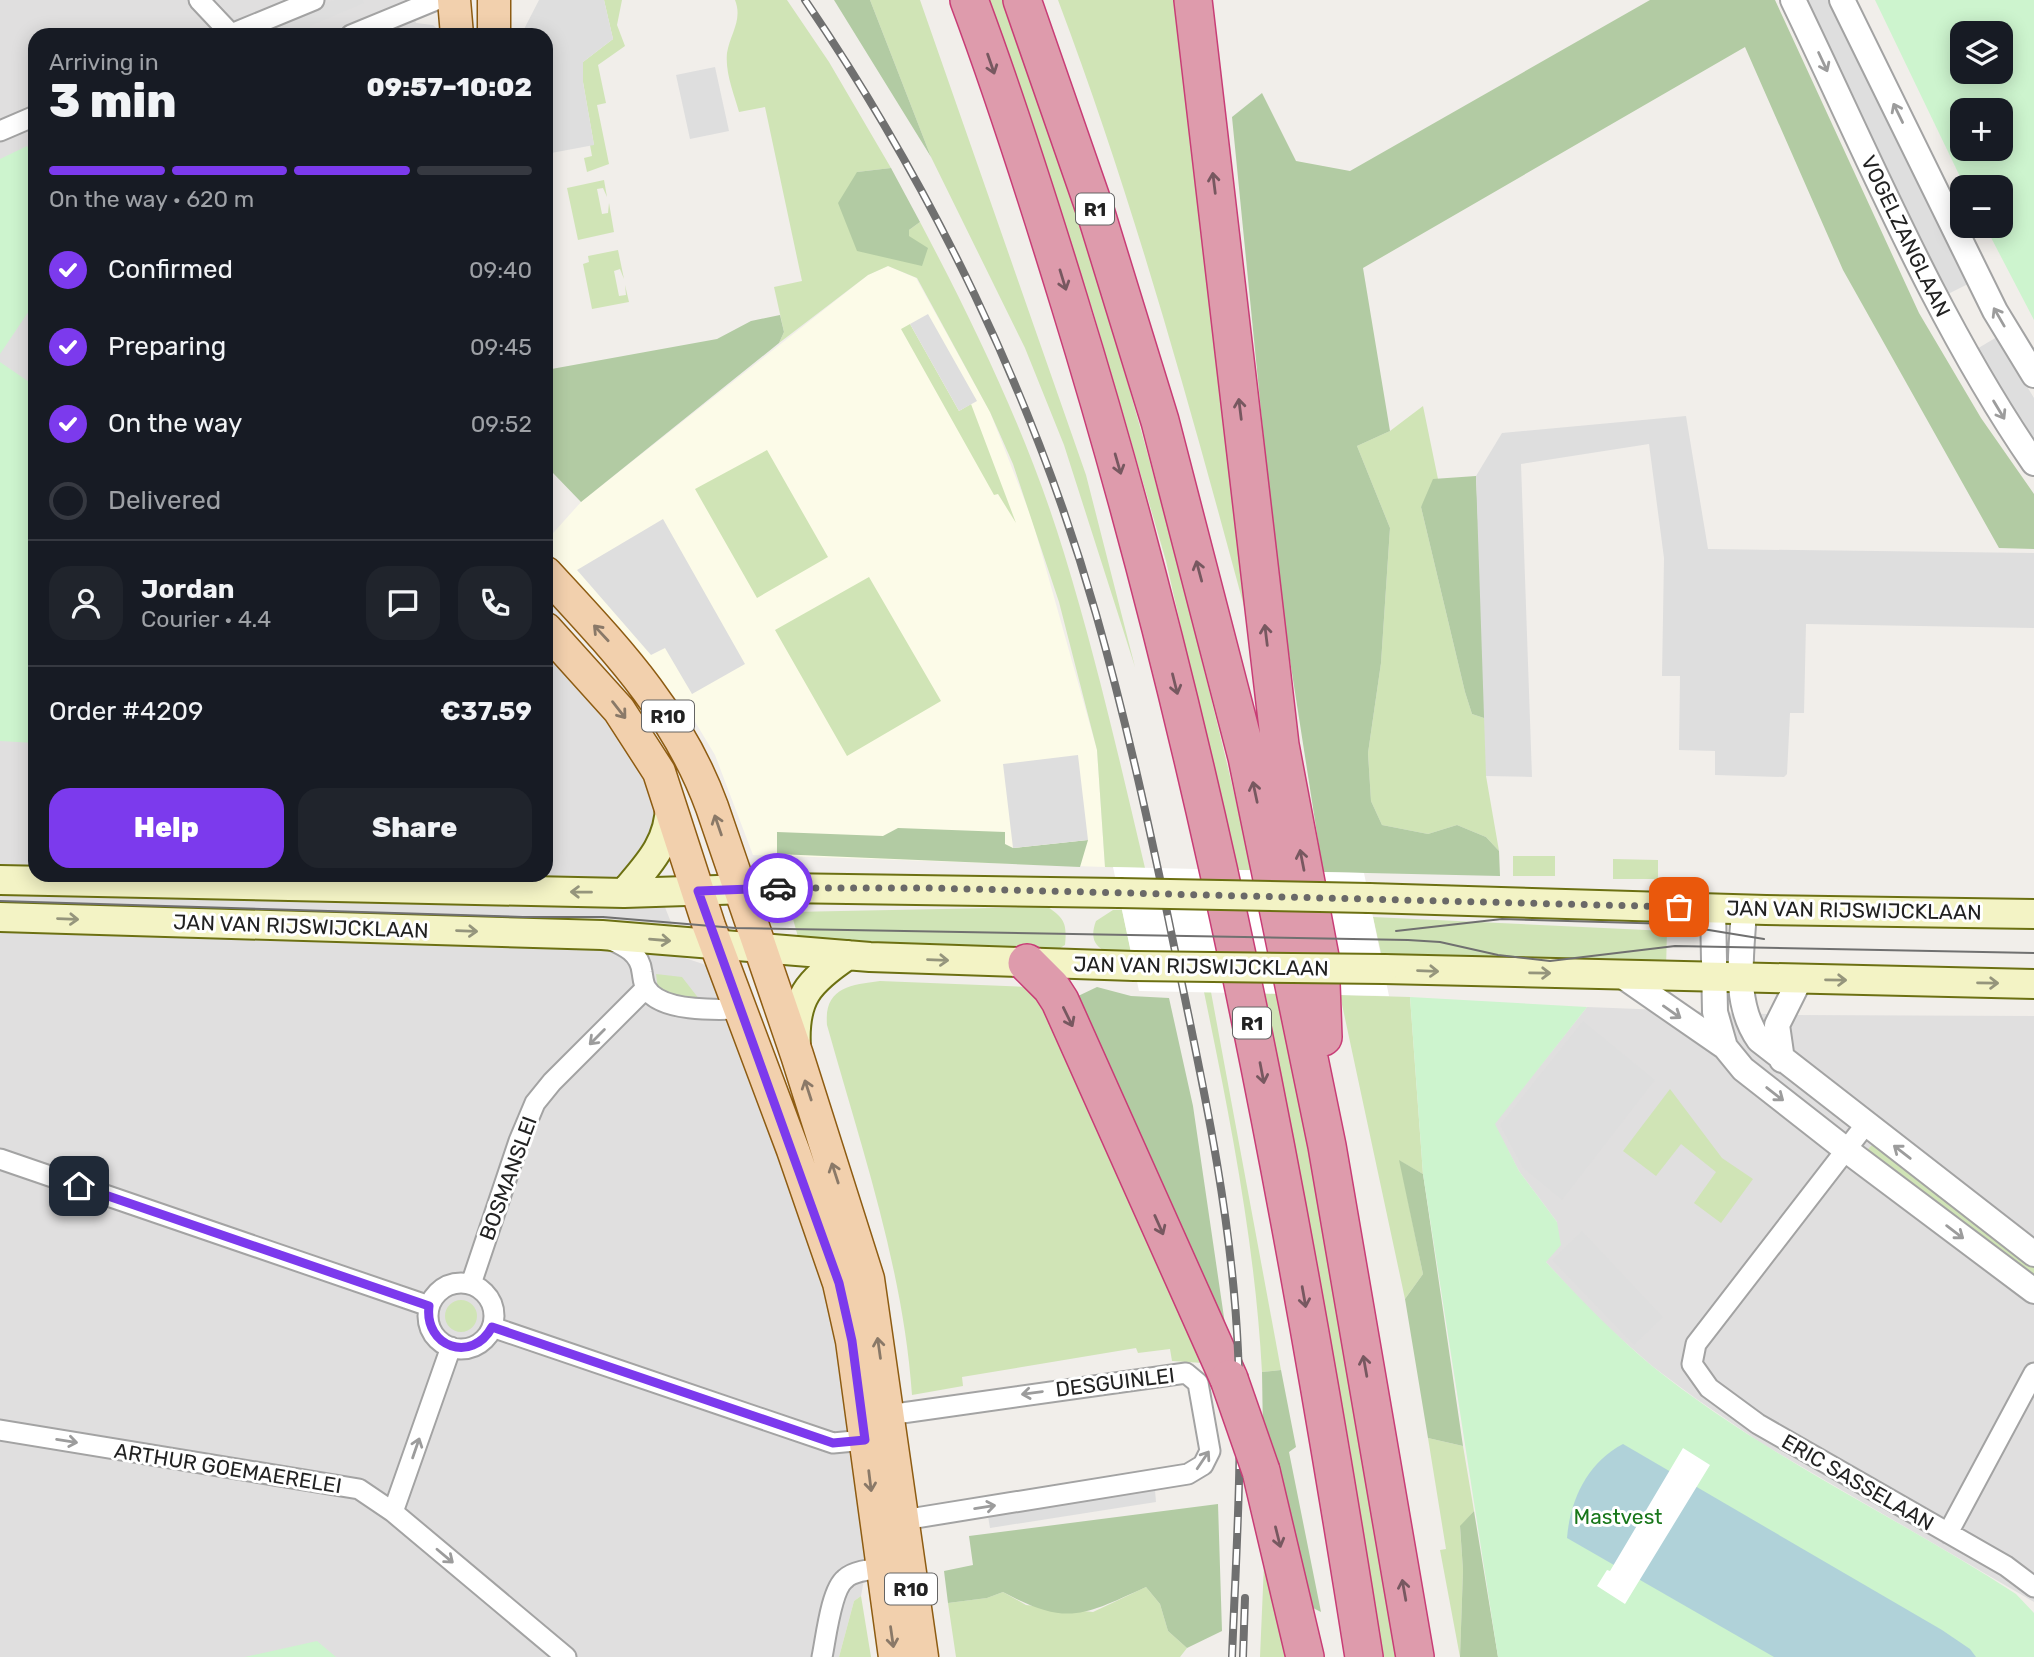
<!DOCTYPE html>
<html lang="en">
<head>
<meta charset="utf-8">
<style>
	body { margin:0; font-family:Rubik,sans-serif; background:#20242c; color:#f1f3f6; height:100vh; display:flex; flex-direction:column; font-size:26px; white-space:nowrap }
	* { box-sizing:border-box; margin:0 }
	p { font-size:23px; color:#9ea1a6 }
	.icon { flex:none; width:38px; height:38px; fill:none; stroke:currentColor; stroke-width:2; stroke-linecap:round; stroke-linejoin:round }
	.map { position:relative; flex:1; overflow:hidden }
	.sheet { position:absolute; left:28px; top:28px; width:525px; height:854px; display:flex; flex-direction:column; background:#171b24; border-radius:21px; box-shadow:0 4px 18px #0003 }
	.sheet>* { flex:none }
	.tools { position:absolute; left:1950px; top:21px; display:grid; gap:14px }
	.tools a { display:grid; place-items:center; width:63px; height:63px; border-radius:14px; background:#171b24; box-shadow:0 4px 18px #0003; font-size:35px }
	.pin { position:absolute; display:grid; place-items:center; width:60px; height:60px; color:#fff; margin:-30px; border-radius:14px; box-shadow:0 4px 10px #0006 }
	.courier { position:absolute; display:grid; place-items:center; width:70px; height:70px; margin:-35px; border:5px solid #7c3aed; border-radius:50%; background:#fff; color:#222; box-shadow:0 2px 9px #0007 }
	.overview em { font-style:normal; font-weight:800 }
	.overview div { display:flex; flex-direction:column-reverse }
	.overview { display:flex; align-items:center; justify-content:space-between; height:119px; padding:0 21px }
	h1 { font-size:46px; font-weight:800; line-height:52px }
	.bar { display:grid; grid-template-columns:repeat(4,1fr); gap:10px 7px; align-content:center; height:84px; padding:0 21px }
	.bar i { height:9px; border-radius:5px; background:#363941 }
	.bar .selected { background:#7c3aed }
	.bar p { grid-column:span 4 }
	.line { display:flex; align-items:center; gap:18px; padding:0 21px; border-top:2px solid #363941 }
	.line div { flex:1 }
	.round { display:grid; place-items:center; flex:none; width:74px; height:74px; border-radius:21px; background:#20242c }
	ol { padding:0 21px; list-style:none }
	li { display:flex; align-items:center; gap:21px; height:77px }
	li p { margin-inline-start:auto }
	li .icon { padding:7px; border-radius:50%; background:#7c3aed; color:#fff; stroke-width:4 }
	li:last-child { color:#9ea1a6 }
	li i { width:38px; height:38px; border:4px solid #363941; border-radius:50% }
	.button { display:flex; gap:14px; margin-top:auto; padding:14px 21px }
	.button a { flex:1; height:80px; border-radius:21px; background:#7c3aed; color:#fff; font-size:28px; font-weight:800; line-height:80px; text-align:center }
	.button a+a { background:#20242c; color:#f1f3f6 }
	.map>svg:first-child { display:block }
	.residential { fill:#e0dfdf }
	.education { fill:#fcfbe8 }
	.grass { fill:#d0e4b6 }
	.forest { fill:#b2cba3 }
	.park { fill:#cdf4ce; fill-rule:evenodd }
	.parking { fill:#dedede }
	.water { fill:#b0d2d9 }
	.pier { fill:#fff }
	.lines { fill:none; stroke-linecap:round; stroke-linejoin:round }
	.minor-casing { stroke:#a3a3a3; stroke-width:23 }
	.tertiary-casing { stroke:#a3a3a3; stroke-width:28 }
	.secondary-casing { stroke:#6c7012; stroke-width:32 }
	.primary-casing { stroke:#8e5c12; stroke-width:35 }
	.motorway-casing { stroke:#c83d76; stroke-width:40 }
	.minor { stroke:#fff; stroke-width:19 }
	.tertiary { stroke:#fff; stroke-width:24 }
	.secondary { stroke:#f3f3c5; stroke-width:28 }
	.primary { stroke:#f2d0ad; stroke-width:32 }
	.motorway { stroke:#de9bac; stroke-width:37 }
	.tram { stroke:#707070; stroke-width:2 }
	.rail-casing { stroke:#707070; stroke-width:8 }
	.rail { stroke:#fff; stroke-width:5; stroke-dasharray:16; stroke-linecap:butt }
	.secondary-bridge-casing { stroke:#6c7012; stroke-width:32; stroke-linecap:butt }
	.motorway-bridge-casing { stroke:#c83d76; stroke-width:40; stroke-linecap:butt }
	.secondary-bridge { stroke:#f3f3c5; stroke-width:28 }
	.motorway-bridge { stroke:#de9bac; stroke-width:37 }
	.oneway { stroke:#9c9c9c }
	.oneway2 { stroke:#775860 }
	.oneway3 { stroke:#8a7968 }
	.oneway4 { stroke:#95957c }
	.done { stroke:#6a6968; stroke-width:7; stroke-dasharray:0 12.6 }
	.route { stroke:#7c3aed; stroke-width:9 }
	.labels { text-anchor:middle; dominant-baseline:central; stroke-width:6; stroke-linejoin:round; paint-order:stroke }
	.shield { fill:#fff; stroke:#646464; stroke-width:2 }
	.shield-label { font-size:19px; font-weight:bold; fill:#222 }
	.street-label { font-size:21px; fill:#222; stroke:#fff }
	.park-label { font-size:21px; fill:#19771b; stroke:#fff }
</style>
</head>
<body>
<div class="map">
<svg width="2034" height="1657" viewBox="0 0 2034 1657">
	<rect width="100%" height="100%" fill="#f1eeea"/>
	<path class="residential" d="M0 0H411L416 23 433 25 444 35H35V875H546V648L609 720 646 777 661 813 646 859 685 958 703 964 710 969 830 1287 870 1547 861 1596 854 1601 839 1657H0Z
		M1587 1007 1796 1015 2034 1016V1602L1761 1443 1695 1398 1652 1366 1594 1315 1546 1262 1557 1222 1519 1171 1494 1124Z"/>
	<path class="education" d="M888 266 916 278 990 412 1032 519 1097 750 1105 867 753 855 715 755 694 720 546 548V541L581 502 868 275Z"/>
	<path class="grass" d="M604 0H622L617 25 625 46 598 65 606 103 597 105 609 164 587 172 584 158 592 156 590 145H594L583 82V62L613 39Z
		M735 0H787L829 62 891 168 857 172 909 237V230L920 222C976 328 1029 438 1064 553 1096 657 1120 762 1145 868L1105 867 1097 750 1059 602 1013 464 990 412 917 278 888 266 868 275 779 343 784 332 774 287 802 281 765 107 739 112C734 94 725 73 727 53 730 34 743 20 735 0Z
		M870 0H920L1086 475 1135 667 1064 445 1025 348 931 157Z
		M983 0H1003C1034 79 1059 160 1085 241 1150 448 1203 658 1252 870H1236L1166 561 1093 311Z
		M1058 0H1178L1256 651C1197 432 1138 212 1058 0Z
		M604 180 607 197 603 188 597 189 602 214 608 213 609 203 614 232 578 240 567 188Z
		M618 250 624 279 620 269 614 271 619 296 626 295 625 285 629 302 592 309 583 264 589 262 588 256Z
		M910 324 959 411 971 404 1016 523 998 494 994 495 901 329Z
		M1423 406 1438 479 1421 507 1465 692 1472 714 1487 719 1486 776 1499 851 1486 837 1457 825 1428 834 1382 825 1371 801 1368 753 1381 663 1390 528 1357 446 1390 431Z
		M767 450 828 557 757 598 695 489Z
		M869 577 941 701 847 756 775 630Z
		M1513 856H1555V876H1513Z
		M1613 859 1658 860V879H1613Z
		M1048 907C1065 919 1067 924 1065 945L1050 954 800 944 791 912Z
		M1113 910H1122L1132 956C1109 954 1085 950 1096 921Z
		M1373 917 1667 931 1666 969 1383 962Z
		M656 974 682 977 703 1004 658 991Z
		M880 981 1028 987 1043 995 1203 1363 1172 1361 1170 1349 1138 1353 1136 1348 962 1377 963 1386 912 1395C903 1267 861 1147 827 1025 824 988 849 985 880 981Z
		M1204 992H1211L1281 1370 1262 1372C1255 1243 1230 1118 1204 992Z
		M1262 993 1279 994 1331 1273 1396 1657H1380L1350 1447Z
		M1340 995 1410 997 1423 1174 1400 1161 1423 1274 1405 1299Z
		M1670 1089 1722 1158 1753 1179 1721 1223 1694 1203 1716 1172 1681 1144 1656 1176 1623 1151Z
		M1875 1142 2034 1262V1279L1866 1151Z
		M445 1316a16 16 0 1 1 32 0a16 16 0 1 1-32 0Z
		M1428 1438 1463 1446 1474 1511 1460 1527 1463 1570 1460 1657 1440 1550 1446 1549Z
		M1264 1564 1287 1657H1260Z
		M1146 1587 1160 1604 1168 1631 1187 1648 1180 1657H956L948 1603 987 1598 1003 1592 1026 1605 1093 1612Z
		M861 1596 871 1657H839L854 1601Z"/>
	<path class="forest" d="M834 0H870L931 157Z
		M1650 0H1775L1919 313 1981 418 2034 494V549L1999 548 1843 270 1745 47 1363 268 1390 431 1357 446 1390 528 1381 663 1368 753 1371 801 1382 825 1428 834 1457 825 1486 837 1499 851 1500 876 1323 872 1278 583 1232 117 1262 93 1296 161 1350 171Z
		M891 168 920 222 909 230V236L928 248 922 266 857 251 838 203 857 172Z
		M780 315 784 332 779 343 581 502 553 473 546 479V370L717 339 751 321Z
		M1476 476 1487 719 1472 714 1465 692 1421 507 1433 479Z
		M898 828 1005 832V844L1013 848 1088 840 1080 867 777 854V832L883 836Z
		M1097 987 1131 996 1169 998 1193 1106 1226 1331 1076 997Z
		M1399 1160 1423 1174 1463 1446 1428 1438 1405 1299 1423 1274Z
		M1281 1370 1296 1447 1289 1452 1321 1612 1313 1608 1305 1609 1263 1435 1262 1372Z
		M1218 1504 1222 1631 1187 1648 1168 1631 1160 1604 1146 1587C1084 1615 1068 1627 1003 1592L987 1598 948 1603 944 1571 973 1565 969 1536Z
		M1474 1511 1498 1657H1460L1463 1570 1460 1526Z"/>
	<path class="park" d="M1875 0H2034V320L1985 226H2000V187H1965ZM2000 33V72H1962V33ZM2000 110V149H1962V110Z
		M27 146 35 161V195L31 197 35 205V302L0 354V159Z
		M0 362 35 386V743L0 741Z
		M1410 997 1587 1007 1495 1124 1519 1171 1557 1222 1561 1245 1546 1262C1580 1299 1614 1334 1652 1366 1764 1456 1896 1516 2016 1594L2034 1613V1657H1498L1423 1174Z
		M317 1641 336 1657H245Z"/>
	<path class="parking" d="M334 0H363L364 3 310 26 313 35H250Z
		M539 0H604L613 39 583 62V82L594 145 546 154V35H521Z
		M1802 0H1832L1968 284 1946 295Z
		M715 67 729 131 690 139 676 75Z
		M928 314 977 401 959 411 910 324Z
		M1997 337 2034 398V444L1975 350Z
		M1686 416 1708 549 2034 553V628L1806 624 1804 713H1790L1787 774 1784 777 1715 775V751L1679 750 1680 676H1662L1664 558 1649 444 1521 464 1532 777 1486 776 1476 476 1502 433Z
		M663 519 745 664 692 694 665 648 651 655 577 570Z
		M1078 755 1088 840 1013 848 1003 764Z
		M1583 1021 1655 1080 1562 1200 1523 1168 1500 1125Z
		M1582 1231 1663 1317 1634 1345 1552 1260Z
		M1155 1490 1156 1502 990 1528 988 1516Z"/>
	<path class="water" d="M1623 1444 1942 1630 1970 1649 1976 1657H1774L1567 1538C1570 1500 1587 1463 1623 1444Z"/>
	<path class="pier" d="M1113 867 1364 873 1389 996 1139 991Z
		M1683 1448 1710 1465 1625 1604 1597 1586 1607 1570 1610 1571Z"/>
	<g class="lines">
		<defs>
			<path id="minor" d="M199 0 231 34
				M229 35 314 0
				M351 35 436 0
				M0 131 35 116
				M609 939C625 946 640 953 642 972 643 977 643 983 646 988 660 1012 716 1010 740 1009
				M1866 1124 1696 1344 1692 1364 1709 1388 1758 1424 2006 1566 2034 1587
				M0 1159 429 1306
				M428 1316a33 33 0 1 1 66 0a33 33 0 1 1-66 0Z
				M471 1284 519 1141 535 1103 552 1082 646 988
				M492 1327 833 1443 865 1440
				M888 1415 1186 1373 1198 1383 1210 1451 1203 1465 1188 1474 891 1522
				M0 1430 359 1489 393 1512 566 1657
				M393 1512 451 1347
				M1948 1533 2034 1373
				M822 1657C826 1638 831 1590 845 1579 855 1569 879 1569 892 1567"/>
			<path id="tertiary" d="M1793 0C1869 157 1935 319 2034 463
				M1842 0 1995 311 2034 375
				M1713 908 1715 1012 1725 1047
				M1744 909C1742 953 1732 1002 1759 1040L2034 1254
				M1621 975 1725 1047 1743 1069 1845 1149 2034 1291
				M1782 1060 1777 1025 1800 979"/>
			<path id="secondary" d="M0 880 624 893 780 888 1119 893
				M624 893C648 865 670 843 670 804
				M1369 898 1766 910 2034 914
				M0 917 602 935 870 957 1134 966
				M1384 969 2034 984
				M796 1048C793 998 808 982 848 955"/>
			<path id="primary" d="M454 0 457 35
				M494 35V0
				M546 573C614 647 677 711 712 807L797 1055 868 1279 922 1657
				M546 629 619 710 659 772 709 926 793 1150 839 1283 852 1341 895 1657"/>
			<path id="motorway" d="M969 0C1006 99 1038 200 1069 301 1206 744 1292 1200 1364 1657
				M1022 0 1095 210 1160 421 1247 757 1327 1146 1415 1657
				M1193 0 1280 745 1320 957 1323 1037
				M1027 963 1051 987 1060 1001 1229 1379
				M1261 1471 1305 1657"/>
		</defs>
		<use href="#minor" class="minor-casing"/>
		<use href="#tertiary" class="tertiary-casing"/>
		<use href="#secondary" class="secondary-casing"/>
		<use href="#primary" class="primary-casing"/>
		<use href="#motorway" class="motorway-casing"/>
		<use href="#minor" class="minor"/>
		<use href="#tertiary" class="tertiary"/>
		<use href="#secondary" class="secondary"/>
		<use href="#primary" class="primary"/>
		<use href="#motorway" class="motorway"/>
		<path class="tram" d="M0 901 523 917H603L735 928 1408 940 1440 942 1498 955 1550 961 1675 946 2034 953
			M1396 931 1502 919 1672 924 1764 939"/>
		<defs>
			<path id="rail" d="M805 0C932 187 1034 396 1096 614 1127 723 1151 834 1174 946 1202 1080 1232 1214 1238 1351 1243 1453 1236 1555 1232 1657
				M1243 1657 1245 1598"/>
		</defs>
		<use href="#rail" class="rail-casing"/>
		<use href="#rail" class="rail"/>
		<defs>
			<path id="secondary-bridge" d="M1119 893 1369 898
				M1134 966 1384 969"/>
			<path id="motorway-bridge" d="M1229 1379 1261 1471"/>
		</defs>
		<use href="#secondary-bridge" class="secondary-bridge-casing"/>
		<use href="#motorway-bridge" class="motorway-bridge-casing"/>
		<use href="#secondary-bridge" class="secondary-bridge"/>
		<use href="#motorway-bridge" class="motorway-bridge"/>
	</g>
	<defs><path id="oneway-shaft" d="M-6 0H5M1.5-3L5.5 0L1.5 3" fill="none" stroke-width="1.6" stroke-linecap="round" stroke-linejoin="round" transform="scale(1.75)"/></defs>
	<g class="oneway">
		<use href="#oneway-shaft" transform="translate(1823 62) rotate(65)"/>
		<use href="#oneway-shaft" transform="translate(1898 113) rotate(-116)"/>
		<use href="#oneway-shaft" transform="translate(1999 317) rotate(-120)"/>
		<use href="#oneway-shaft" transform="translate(1999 410) rotate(59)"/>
		<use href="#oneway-shaft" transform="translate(1672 1012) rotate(35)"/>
		<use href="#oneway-shaft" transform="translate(597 1037) rotate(135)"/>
		<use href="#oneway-shaft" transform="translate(1775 1094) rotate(38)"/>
		<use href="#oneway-shaft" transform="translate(1902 1152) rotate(-142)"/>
		<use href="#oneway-shaft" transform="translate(1955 1232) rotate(37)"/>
		<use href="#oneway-shaft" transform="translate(1032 1393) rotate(172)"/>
		<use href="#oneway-shaft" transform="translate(67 1441) rotate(9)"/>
		<use href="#oneway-shaft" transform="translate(416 1448) rotate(-71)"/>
		<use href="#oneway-shaft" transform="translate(1203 1460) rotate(-56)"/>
		<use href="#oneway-shaft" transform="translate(985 1507) rotate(-9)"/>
		<use href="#oneway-shaft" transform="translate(445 1556) rotate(40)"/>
	</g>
	<g class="oneway2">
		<use href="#oneway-shaft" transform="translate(991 64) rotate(71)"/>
		<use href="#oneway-shaft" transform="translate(1214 183) rotate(-97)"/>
		<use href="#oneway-shaft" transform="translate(1063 280) rotate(73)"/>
		<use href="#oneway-shaft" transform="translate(1240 409) rotate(-97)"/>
		<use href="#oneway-shaft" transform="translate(1118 464) rotate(74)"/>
		<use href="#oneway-shaft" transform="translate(1199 571) rotate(-105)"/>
		<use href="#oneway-shaft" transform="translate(1266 635) rotate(-97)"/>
		<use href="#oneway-shaft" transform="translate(1175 684) rotate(76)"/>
		<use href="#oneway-shaft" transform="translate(1255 792) rotate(-102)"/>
		<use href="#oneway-shaft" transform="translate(1302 860) rotate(-101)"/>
		<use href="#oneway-shaft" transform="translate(1068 1017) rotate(64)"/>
		<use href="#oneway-shaft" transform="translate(1262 1073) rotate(79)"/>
		<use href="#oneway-shaft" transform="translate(1159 1225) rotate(66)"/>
		<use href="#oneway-shaft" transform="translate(1304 1297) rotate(80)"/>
		<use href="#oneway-shaft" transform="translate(1365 1366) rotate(-100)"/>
		<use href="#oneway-shaft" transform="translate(1278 1537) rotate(76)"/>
		<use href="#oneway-shaft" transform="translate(1404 1590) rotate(-100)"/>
	</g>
	<g class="oneway3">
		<use href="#oneway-shaft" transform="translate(601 633) rotate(-133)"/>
		<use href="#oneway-shaft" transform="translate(619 710) rotate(52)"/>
		<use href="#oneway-shaft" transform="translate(718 825) rotate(-109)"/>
		<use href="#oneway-shaft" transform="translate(808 1090) rotate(-108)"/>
		<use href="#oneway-shaft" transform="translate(835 1173) rotate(-108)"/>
		<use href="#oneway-shaft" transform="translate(879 1348) rotate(-98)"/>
		<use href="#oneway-shaft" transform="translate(870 1481) rotate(83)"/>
		<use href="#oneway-shaft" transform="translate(892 1637) rotate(82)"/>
	</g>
	<g class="oneway4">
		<use href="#oneway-shaft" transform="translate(581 892) rotate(-179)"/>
		<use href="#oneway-shaft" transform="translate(68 919) rotate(2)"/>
		<use href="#oneway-shaft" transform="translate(467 931) rotate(2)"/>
		<use href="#oneway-shaft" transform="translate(660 940) rotate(5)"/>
		<use href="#oneway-shaft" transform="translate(938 960) rotate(2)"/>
		<use href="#oneway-shaft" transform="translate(1428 971) rotate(2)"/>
		<use href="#oneway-shaft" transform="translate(1540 973) rotate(1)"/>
		<use href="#oneway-shaft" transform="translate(1836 980) rotate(1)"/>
		<use href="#oneway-shaft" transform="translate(1988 983) rotate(1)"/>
	</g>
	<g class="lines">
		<path class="done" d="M778 888H929L1679 907"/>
		<path class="route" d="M79 1186 429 1306C424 1347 472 1364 492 1327L833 1443 865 1440 852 1341 839 1283 698 891 778 888"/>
	</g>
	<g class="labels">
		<g class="shield">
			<rect x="1076" y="193.5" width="38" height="31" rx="5"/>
			<rect x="642" y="700.5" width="52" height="31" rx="5"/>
			<rect x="1233" y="1007.5" width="38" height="31" rx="5"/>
			<rect x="885" y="1573.5" width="52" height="31" rx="5"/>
		</g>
		<g class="shield-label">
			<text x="1095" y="209">R1</text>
			<text x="668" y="716">R10</text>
			<text x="1252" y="1023">R1</text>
			<text x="911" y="1589">R10</text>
		</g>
		<g class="street-label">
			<text transform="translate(1906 236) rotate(64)">VOGELZANGLAAN</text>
			<text transform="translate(1854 910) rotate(1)">JAN VAN RIJSWIJCKLAAN</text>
			<text transform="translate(301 926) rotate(2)">JAN VAN RIJSWIJCKLAAN</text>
			<text transform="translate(1201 966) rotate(1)">JAN VAN RIJSWIJCKLAAN</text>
			<text transform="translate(508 1178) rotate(-70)">BOSMANSLEI</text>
			<text transform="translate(1115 1382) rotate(-7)">DESGUINLEI</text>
			<text transform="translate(228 1468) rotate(9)">ARTHUR GOEMAERELEI</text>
			<text transform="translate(1858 1482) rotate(30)">ERIC SASSELAAN</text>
		</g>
		<g class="park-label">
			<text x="1618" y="1516">Mastvest</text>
		</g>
	</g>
</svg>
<div class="tools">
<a><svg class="icon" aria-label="layers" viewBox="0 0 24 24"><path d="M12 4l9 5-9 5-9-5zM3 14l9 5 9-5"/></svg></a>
<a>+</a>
<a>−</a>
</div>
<div class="pin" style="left:1679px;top:907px;background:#ea580c"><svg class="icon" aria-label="bag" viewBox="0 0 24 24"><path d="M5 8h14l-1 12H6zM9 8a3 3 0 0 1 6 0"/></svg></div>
<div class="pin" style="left:79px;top:1186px;background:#1f2937"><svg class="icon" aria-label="home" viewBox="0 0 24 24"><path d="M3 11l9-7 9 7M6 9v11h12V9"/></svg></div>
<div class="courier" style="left:778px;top:888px"><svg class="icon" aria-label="car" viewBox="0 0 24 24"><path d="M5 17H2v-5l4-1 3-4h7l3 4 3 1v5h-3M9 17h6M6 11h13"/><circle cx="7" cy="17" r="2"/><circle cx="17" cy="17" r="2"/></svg></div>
<section class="sheet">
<div class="overview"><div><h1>3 min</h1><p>Arriving in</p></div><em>09:57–10:02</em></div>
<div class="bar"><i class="selected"></i><i class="selected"></i><i class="selected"></i><i></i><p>On the way · 620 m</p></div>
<ol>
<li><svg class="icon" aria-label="check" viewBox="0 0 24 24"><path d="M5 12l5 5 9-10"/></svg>Confirmed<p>09:40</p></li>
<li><svg class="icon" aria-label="check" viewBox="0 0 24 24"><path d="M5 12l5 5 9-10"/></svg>Preparing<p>09:45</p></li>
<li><svg class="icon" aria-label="check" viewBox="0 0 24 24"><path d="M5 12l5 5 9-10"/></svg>On the way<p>09:52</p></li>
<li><i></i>Delivered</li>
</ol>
<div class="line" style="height:126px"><a class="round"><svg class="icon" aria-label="person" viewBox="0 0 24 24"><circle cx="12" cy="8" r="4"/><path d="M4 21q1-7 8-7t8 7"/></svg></a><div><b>Jordan</b><p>Courier · 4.4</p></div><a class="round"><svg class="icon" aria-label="chat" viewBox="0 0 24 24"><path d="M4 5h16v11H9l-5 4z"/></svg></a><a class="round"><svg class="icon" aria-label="phone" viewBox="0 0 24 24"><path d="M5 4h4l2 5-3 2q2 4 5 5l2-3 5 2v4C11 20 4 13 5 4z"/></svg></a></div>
<div class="line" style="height:91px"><div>Order #4209</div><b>€37.59</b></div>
<div class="button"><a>Help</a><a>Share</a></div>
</section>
</div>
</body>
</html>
